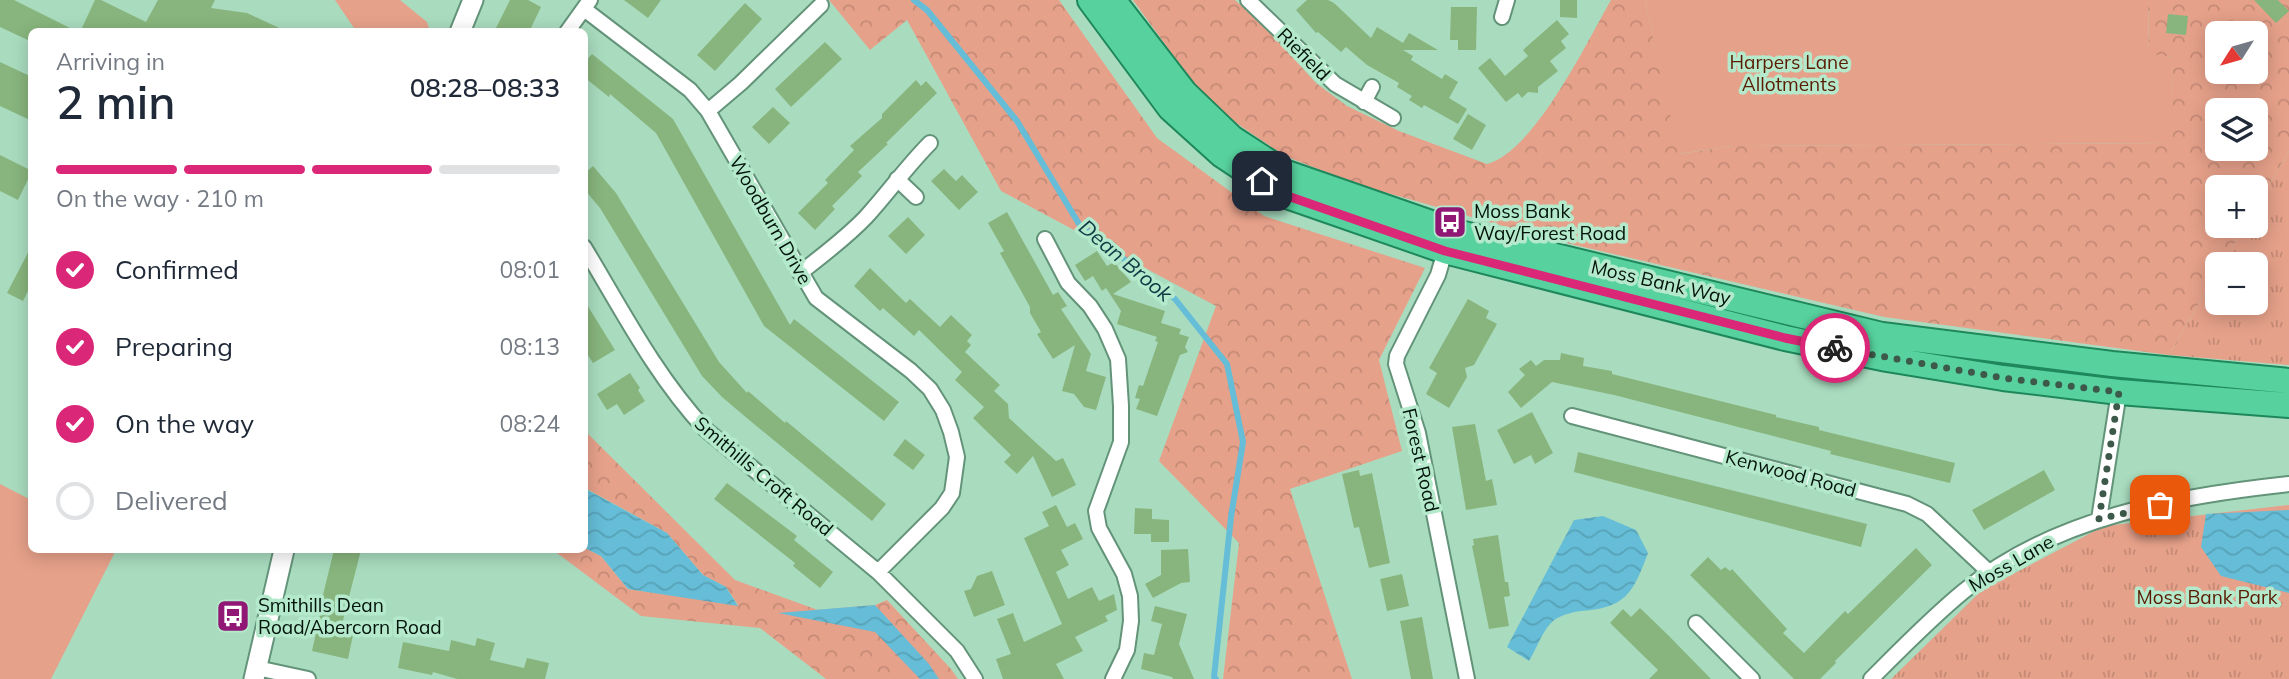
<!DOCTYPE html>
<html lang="en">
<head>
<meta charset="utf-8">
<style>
	body { margin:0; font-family:Mulish,sans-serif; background:#f6f6f7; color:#1f2937; height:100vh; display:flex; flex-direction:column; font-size:26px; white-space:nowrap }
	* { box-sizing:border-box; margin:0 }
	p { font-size:23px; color:#747a83 }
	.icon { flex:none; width:38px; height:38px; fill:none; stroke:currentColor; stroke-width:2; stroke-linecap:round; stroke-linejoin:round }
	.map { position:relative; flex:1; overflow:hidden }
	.side { position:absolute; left:28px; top:28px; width:560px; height:525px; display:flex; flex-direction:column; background:#fff; border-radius:10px; box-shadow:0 4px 18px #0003 }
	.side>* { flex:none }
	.needle { width:46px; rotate:233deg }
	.controls { position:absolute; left:2205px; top:21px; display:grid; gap:14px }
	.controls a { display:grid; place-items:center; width:63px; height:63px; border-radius:10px; background:#fff; box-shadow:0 4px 18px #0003; font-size:35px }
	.pin { position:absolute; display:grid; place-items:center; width:60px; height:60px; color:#fff; margin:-30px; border-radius:14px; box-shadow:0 4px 10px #0006 }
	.courier { position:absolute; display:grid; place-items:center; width:70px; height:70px; margin:-35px; border:5px solid #db2777; border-radius:50%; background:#fff; color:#222; box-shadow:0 2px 9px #0007 }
	.summary em { font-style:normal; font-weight:600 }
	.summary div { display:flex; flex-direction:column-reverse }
	.summary { display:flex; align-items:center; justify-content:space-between; height:119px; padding:0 28px }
	h1 { font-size:46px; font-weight:600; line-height:52px }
	.bar { display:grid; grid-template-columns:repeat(4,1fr); gap:10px 7px; align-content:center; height:84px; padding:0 28px }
	.bar i { height:9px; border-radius:5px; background:#e0e1e3 }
	.bar .current { background:#db2777 }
	.bar p { grid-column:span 4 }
	ol { padding:0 28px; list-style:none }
	li { display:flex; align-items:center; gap:21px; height:77px }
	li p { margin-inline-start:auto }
	li .icon { padding:7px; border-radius:50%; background:#db2777; color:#fff; stroke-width:4 }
	li:last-child { color:#747a83 }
	li i { width:38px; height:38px; border:4px solid #e0e1e3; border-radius:50% }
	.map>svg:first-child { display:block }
	.green { fill:#e6a18a }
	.forest { fill:url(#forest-crowns); fill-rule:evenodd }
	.park { fill:url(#park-tufts) }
	.water { fill:url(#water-waves) }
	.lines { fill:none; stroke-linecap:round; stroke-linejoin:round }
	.stream { stroke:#66bdd7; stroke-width:6 }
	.building { fill:#88b57d }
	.minor-casing { stroke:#639379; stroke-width:18 }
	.tertiary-casing { stroke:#639379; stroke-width:23 }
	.trunk-casing { stroke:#1e875b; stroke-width:28 }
	.minor { stroke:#fff; stroke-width:14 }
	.tertiary { stroke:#fff; stroke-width:19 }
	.trunk { stroke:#57d29e; stroke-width:24 }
	.done { stroke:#3c5949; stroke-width:7; stroke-dasharray:0 12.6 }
	.route { stroke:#db2777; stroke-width:9 }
	.labels { text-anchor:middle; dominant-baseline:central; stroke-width:7; stroke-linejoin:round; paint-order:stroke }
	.street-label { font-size:19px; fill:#02130a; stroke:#b5e9cc }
	.park-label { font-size:19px; fill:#591b02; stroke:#b5e9cc }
	.poi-label { font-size:19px; fill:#02130a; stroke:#b5e9cc; text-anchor:start }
	.water-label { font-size:21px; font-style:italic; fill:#0e3843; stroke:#b5e9cc }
</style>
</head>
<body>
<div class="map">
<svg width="2289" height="679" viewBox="0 0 2289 679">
	<defs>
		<pattern id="forest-crowns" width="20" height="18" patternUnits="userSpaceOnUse" patternTransform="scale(1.75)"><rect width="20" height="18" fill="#e6a18a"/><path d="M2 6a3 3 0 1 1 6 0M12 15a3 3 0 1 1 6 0" fill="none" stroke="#c48a76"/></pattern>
		<pattern id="park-tufts" width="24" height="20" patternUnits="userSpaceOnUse" patternTransform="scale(1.75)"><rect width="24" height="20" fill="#e6a18a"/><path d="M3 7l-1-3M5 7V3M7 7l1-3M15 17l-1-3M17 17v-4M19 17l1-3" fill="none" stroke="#c48a76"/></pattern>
		<pattern id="water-waves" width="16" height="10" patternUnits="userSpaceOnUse" patternTransform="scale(1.75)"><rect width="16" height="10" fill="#66bdd7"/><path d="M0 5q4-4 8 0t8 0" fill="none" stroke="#57a2b7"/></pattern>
	</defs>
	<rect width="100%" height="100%" fill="#a9dcbf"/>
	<path class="green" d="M335 0H400L427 22 430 31H356Z
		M1645 0H2148L2149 53 2173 57 2172 143 1733 146 1678 154Z
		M0 484 31 500 32 550H116L51 679H0Z"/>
	<path class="forest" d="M829 0H1059L1157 138 1264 216 1425 268 1379 360 1402 451 1290 489 1352 679H1223L1239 543 1159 461 1216 306 1001 191 907 20 870 50Z
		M1133 0H1235L1265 27 1316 83 1347 106 1399 131 1487 164C1534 152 1587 42 1611 0H1645L1679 154 1733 146 2171 143 2173 57 2149 54 2148 0H2289V151L2256 207V187H2217V226H2245L2222 264H2217V272L2169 355 1884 317 1549 239 1356 184 1285 156 1236 123 1196 87ZM2217 33H2256V72H2217ZM2217 110H2256V149H2217Z
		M585 431 735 580 818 610 875 605 887 600 951 669 958 679H826L760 628 641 616 553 550H584L585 548 601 556 628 589 738 605 726 587 703 575 667 533 585 488Z"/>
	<path class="park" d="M2289 151V365L2169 355 2217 272V303H2256V264H2222L2245 226H2256V207Z
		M2289 505V679H1891L1981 591 2104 526Z"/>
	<path class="water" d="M584 488 667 533 703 575 726 587 738 606 628 589 601 556 585 548Z
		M2289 510V593L2221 576 2201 547 2206 514Z
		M1603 516 1636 530 1648 553C1633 593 1626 608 1581 611 1572 612 1557 616 1551 623 1542 632 1536 650 1529 661L1507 647 1574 520Z
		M875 605 929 664 939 679H920L875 632 778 613Z"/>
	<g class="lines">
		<path class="stream" d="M914 0 927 10 1017 121 1079 224 1175 299 1227 364 1243 442 1231 517 1214 677 1216 679"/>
	</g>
	<path class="building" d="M0 0H14L78 32H32V42L0 27Z
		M95 0H101L146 22 158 0H215L211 8 247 13 288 32H80Z
		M510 0H528L541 7 529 32H494Z
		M624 0H661L648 18Z
		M1307 0H1328L1334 3 1371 38 1377 27 1403 43 1409 33 1438 50H1403L1413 56 1411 60 1442 79 1445 74 1458 82 1449 98 1467 109 1458 124 1424 105 1422 108 1409 100 1412 96 1397 87 1399 83 1367 65 1346 47 1341 52 1318 32 1316 33 1296 10Z
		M1560 0H1577V18L1560 17Z
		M2254 0H2278L2289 11 2276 23Z
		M745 3 762 19 715 71 697 55Z
		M1451 7H1477L1476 50H1458V40H1450Z
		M2168 14 2188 16 2186 35 2166 33Z
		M1557 20 1569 34 1561 41 1566 48 1550 61 1558 71 1538 87V93L1528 92 1522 98 1518 93 1506 102 1478 68 1490 58 1505 76 1528 56 1523 50Z
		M825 42 842 59 791 107 775 89Z
		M592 54 673 119 790 325 794 319 899 402 884 421 764 326 656 133 610 94 609 97 584 77V63Z
		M0 62 32 77V121L0 106Z
		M916 80 921 86 926 81 937 93 886 143 888 144 858 172 862 176 832 206 835 209 815 230 798 213 828 183 825 180 854 150 850 146 882 118V114Z
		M773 107 790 123 769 144 752 127Z
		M1468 114 1486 125 1472 150 1453 139Z
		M0 155 32 171 18 200 0 191Z
		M593 166 616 193 719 362 747 393 748 391 785 423 786 421 886 504 872 521 748 419 722 397 702 376 600 208 584 189V174Z
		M944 169 956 181 962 175 978 192 959 210 931 181Z
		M1007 212 1053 295 1058 292 1067 306 1061 309 1091 354 1086 371 1106 377 1096 410 1084 407 1074 394 1062 391 1075 345 1053 359 1037 334 1041 332 1030 313V307L1000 253 1004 251 988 223Z
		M908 217 925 235 906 254 888 236Z
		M32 245V283L23 301 7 293Z
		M1097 251 1107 266 1114 262 1131 282 1113 294 1165 311 1161 323 1181 329 1179 334 1189 337 1185 347 1188 352 1180 355 1157 416 1136 409 1140 399 1135 398 1139 385 1143 386 1158 342 1155 341 1157 337 1117 324 1121 311 1106 288 1102 291 1093 276 1085 281 1075 265Z
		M870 268 906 303 910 299 940 327 951 315 972 335 967 341 971 345 965 352 1000 385 994 391 1008 404 1009 418 1056 461 1063 458 1076 485 1052 497 1033 456 1017 474 1004 462 1011 455 973 418 984 407 955 380 962 372 919 330 914 336 883 308 880 311 854 286Z
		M1468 299 1489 311 1486 318 1497 324 1474 365 1465 368 1467 377 1449 408 1426 394 1437 373 1429 368Z
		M584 300 615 350 593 363 584 349Z
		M1561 353 1584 358 1583 366 1612 371V374L1776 415V417L1819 427V430L1955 463 1950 483 1830 454 1831 451 1614 395 1552 382 1521 408 1508 392 1525 375 1519 369 1531 360 1536 366 1544 360H1560Z
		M630 373 640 388 638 390 645 401 624 415 617 404 607 410 597 394Z
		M1532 412 1553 453 1535 464 1531 455 1514 464 1497 430Z
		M1475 424 1486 481 1492 479 1497 505 1466 510 1452 427Z
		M905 439 925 455 913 470 893 455Z
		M1578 452 1867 524 1861 547 1574 472Z
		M1359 470 1360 476 1372 473 1390 563 1369 568 1359 527 1354 528 1342 474Z
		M2044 470 2055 490 1984 530 1972 510Z
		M727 483 797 536 794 540 833 572 820 588 793 566 795 563 714 499Z
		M1056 505 1067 527 1075 523 1083 539 1061 550 1069 565 1056 572 1068 599 1092 587 1099 601 1114 594 1117 610 1105 616 1108 621 1075 637 1083 651 1056 664 1064 679H1003L996 659 1011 654 997 619 1013 613 1024 642 1062 624 1024 538 1049 526 1042 512Z
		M1135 508 1152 509V519L1169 520V542H1151V534H1134Z
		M1498 535 1505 582H1508L1510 596 1504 597 1509 626 1489 629 1472 546 1474 545 1473 539Z
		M1916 548 1932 565 1835 661 1836 663 1820 679H1794L1690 575 1708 557 1721 570 1725 567 1730 571 1732 569 1787 629 1783 633 1804 653 1845 611 1848 614Z
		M1188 549 1190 582 1181 583 1153 598 1145 584 1161 575V550Z
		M334 550H361L340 632 353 635 348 659 312 651 320 615H318Z
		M992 571 1005 605 974 617 964 591 971 589 977 576Z
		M1402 574 1409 606 1387 611 1380 579Z
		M1155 606 1187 614 1179 644 1194 679H1173L1172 677 1141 669 1144 653 1154 655 1162 624 1151 621Z
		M1640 608 1668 635 1711 679H1649L1658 670 1610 623 1623 609 1631 617Z
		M1422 617 1433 679H1411L1400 621Z
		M477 638 495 643 490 660 524 668 527 658 549 663 545 679H457L433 672 432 675 398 668 403 642 449 651 451 640 475 646Z"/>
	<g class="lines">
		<defs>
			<path id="minor" d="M1248 0 1335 84 1393 118
				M584 9 690 90 708 111 816 298 911 371 930 389 943 410 951 432 957 457 952 493 942 508 878 572
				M1502 17 1507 0
				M567 32 590 0
				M1364 102 1372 87
				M708 111 741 83 821 5
				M897 179 916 197
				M1045 239 1068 283 1090 306 1105 329 1118 359 1121 406V442L1096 511 1099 528 1124 574 1130 596 1131 621 1127 650 1113 679
				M584 247C622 310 655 375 705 429L878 572 957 651 975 679
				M1445 251 1438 275 1397 356 1396 364 1418 433 1467 679
				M800 273C823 255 846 238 866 217 888 193 907 166 930 143
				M1572 416 1907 504 1927 514 1989 572
				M2099 519 2119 392
				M1696 623 1752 679
				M257 668 308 679
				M1871 679C1901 649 1931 618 1964 591 2054 517 2177 496 2289 484"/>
			<path id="tertiary" d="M460 32 473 0
				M254 679 284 550"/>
			<path id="trunk" d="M1090 0 1170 108 1222 155 1281 194 1445 251 1785 338 1887 359 2003 378 2119 392 2289 405
				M1113 0 1185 93 1232 138 1284 172 1460 233 1882 335 2112 364 2289 381"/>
		</defs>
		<use href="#minor" class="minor-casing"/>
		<use href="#tertiary" class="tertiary-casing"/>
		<use href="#trunk" class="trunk-casing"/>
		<use href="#minor" class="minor"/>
		<use href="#tertiary" class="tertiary"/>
		<use href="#trunk" class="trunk"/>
	</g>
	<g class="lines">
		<path class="done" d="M1835 348 2003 378 2119 392 2099 519 2160 505"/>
		<path class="route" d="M1262 181 1282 194 1445 251 1785 338 1835 348"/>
	</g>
	<defs>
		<symbol id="bus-square" viewBox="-11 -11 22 22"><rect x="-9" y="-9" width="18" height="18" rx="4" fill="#901774" stroke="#b5e9cc"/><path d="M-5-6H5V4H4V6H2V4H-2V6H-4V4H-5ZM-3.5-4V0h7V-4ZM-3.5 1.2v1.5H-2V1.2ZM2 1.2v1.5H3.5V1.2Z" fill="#fff"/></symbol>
	</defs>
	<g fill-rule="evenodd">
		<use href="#bus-square" x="1431" y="203" width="38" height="38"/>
		<use href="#bus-square" x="214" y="597" width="38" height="38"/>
	</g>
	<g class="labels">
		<g class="street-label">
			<text transform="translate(1304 54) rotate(45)">Riefield</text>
			<text transform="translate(771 220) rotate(60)">Woodburn Drive</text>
			<text transform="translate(1661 282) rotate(13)">Moss Bank Way</text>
			<text transform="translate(1421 460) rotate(77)">Forest Road</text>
			<text transform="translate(1791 473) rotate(15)">Kenwood Road</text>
			<text transform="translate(764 476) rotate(40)">Smithills Croft Road</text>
			<text transform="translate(2011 563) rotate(-30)">Moss Lane</text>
		</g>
		<g class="park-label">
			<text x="1789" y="62">Harpers Lane<tspan x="1789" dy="22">Allotments</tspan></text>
			<text x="2207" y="597">Moss Bank Park</text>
		</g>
		<g class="poi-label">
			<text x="1474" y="211">Moss Bank<tspan x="1474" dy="22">Way/Forest Road</tspan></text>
			<text x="258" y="605">Smithills Dean<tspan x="258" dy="22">Road/Abercorn Road</tspan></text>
		</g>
		<g class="water-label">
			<text transform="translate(1126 260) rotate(40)">Dean Brook</text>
		</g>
	</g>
</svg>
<div class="controls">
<a><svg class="needle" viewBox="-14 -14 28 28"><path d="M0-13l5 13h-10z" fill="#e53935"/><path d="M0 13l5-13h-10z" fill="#747a83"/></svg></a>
<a><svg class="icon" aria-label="layers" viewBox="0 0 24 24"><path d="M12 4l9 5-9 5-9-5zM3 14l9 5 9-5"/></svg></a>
<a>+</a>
<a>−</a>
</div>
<div class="pin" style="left:2160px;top:505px;background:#ea580c"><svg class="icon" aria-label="bag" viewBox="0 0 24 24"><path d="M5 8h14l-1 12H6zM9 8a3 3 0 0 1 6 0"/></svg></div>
<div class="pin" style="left:1262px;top:181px;background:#1f2937"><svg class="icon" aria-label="home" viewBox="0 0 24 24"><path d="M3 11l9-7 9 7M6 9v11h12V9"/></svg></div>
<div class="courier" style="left:1835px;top:348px"><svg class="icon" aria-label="bike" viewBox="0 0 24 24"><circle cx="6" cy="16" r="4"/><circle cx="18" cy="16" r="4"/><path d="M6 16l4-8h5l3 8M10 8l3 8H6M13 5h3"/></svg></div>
<section class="side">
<div class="summary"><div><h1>2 min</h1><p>Arriving in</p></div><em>08:28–08:33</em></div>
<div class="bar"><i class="current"></i><i class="current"></i><i class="current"></i><i></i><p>On the way · 210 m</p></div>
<ol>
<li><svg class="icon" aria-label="check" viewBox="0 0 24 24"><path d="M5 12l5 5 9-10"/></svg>Confirmed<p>08:01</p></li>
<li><svg class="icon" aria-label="check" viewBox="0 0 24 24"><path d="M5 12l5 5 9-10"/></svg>Preparing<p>08:13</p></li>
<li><svg class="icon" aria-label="check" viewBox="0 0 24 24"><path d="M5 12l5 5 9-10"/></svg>On the way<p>08:24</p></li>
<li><i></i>Delivered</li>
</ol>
</section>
</div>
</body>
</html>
